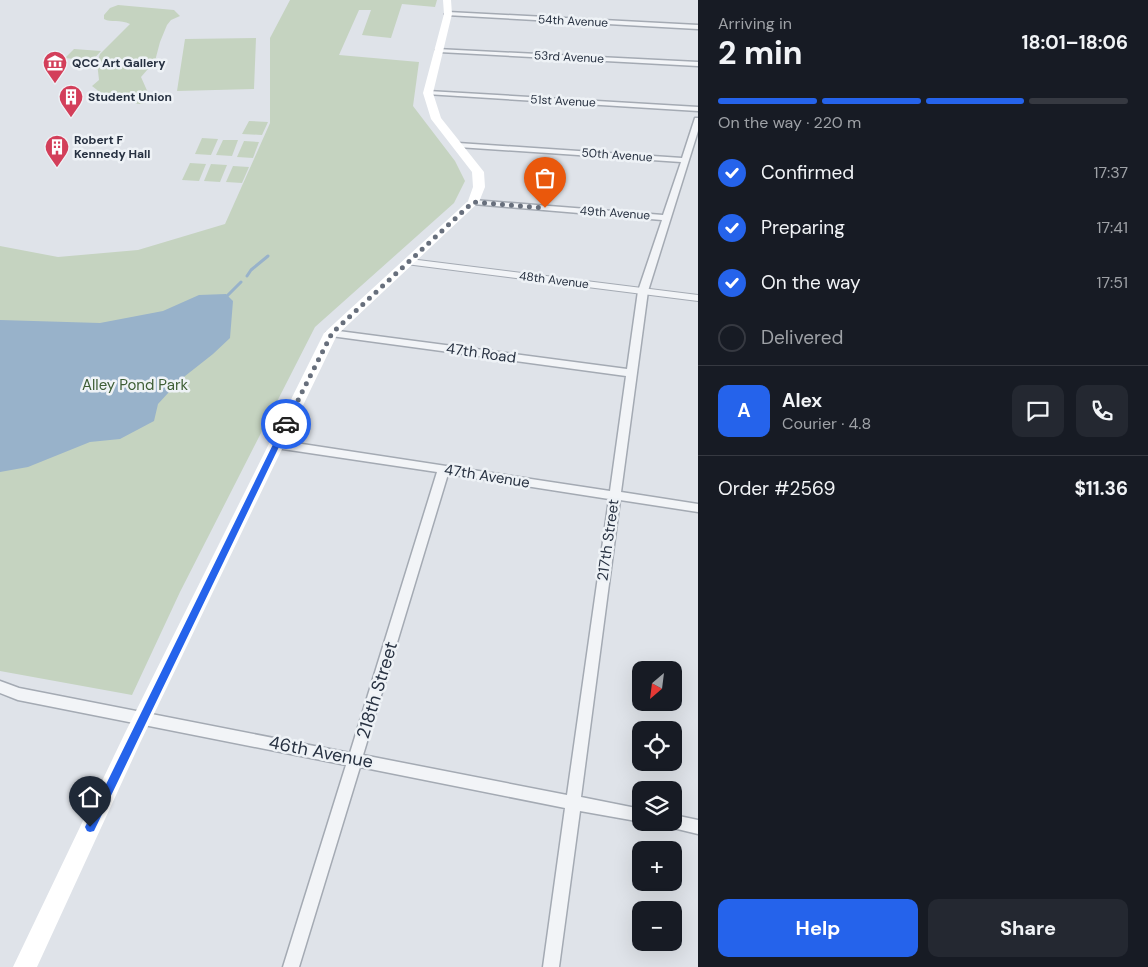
<!DOCTYPE html>
<html lang="en">
<head>
<meta charset="utf-8">
<style>
	body { margin:0; font-family:"DM Sans",sans-serif; background:#242831; color:#f1f3f6; height:100vh; display:flex; flex-direction:column; font-size:19px; white-space:nowrap }
	* { box-sizing:border-box; margin:0 }
	p { font-size:16px; color:#9ea1a6 }
	.icon { flex:none; width:28px; height:28px; fill:none; stroke:currentColor; stroke-width:2; stroke-linecap:round; stroke-linejoin:round }
	.map { position:relative; flex:1; overflow:hidden }
	.side { display:flex; flex-direction:column; background:#171b24; width:450px }
	.side>* { flex:none }
	.needle { width:32px; rotate:208deg }
	.buttons { position:absolute; left:632px; top:661px; display:grid; gap:10px }
	.buttons a { display:grid; place-items:center; width:50px; height:50px; border-radius:10px; background:#171b24; box-shadow:0 5px 20px #0002; font-size:25px }
	.pin { position:absolute; display:grid; place-items:center; width:42px; height:42px; color:#fff; margin:-51px -21px; border-radius:50% 50% 50% 0; rotate:-45deg; box-shadow:0 0 5px #0007 }
	.pin .icon { rotate:45deg }
	.courier { position:absolute; display:grid; place-items:center; width:50px; height:50px; margin:-25px; border:4px solid #2563eb; border-radius:50%; background:#fff; color:#222; box-shadow:0 1px 6px #0007 }
	.overview em { font-style:normal; font-weight:700 }
	.overview div { display:flex; flex-direction:column-reverse }
	.overview { display:flex; align-items:center; justify-content:space-between; height:85px; padding:0 20px }
	h1 { font-size:32px; font-weight:700; line-height:38px }
	.bar { display:grid; grid-template-columns:repeat(4,1fr); gap:8px 5px; align-content:center; height:60px; padding:0 20px }
	.bar i { height:6px; border-radius:4px; background:#363941 }
	.bar .current { background:#2563eb }
	.bar p { grid-column:span 4 }
	.line { display:flex; align-items:center; gap:12px; padding:0 20px; border-top:1px solid #363941 }
	.line div { flex:1 }
	.round { display:grid; place-items:center; flex:none; width:52px; height:52px; border-radius:10px; background:#242831 }
	ol { padding:0 20px; list-style:none }
	li { display:flex; align-items:center; gap:15px; height:55px }
	li p { margin-inline-start:auto }
	li .icon { padding:5px; border-radius:50%; background:#2563eb; color:#fff; stroke-width:4 }
	li:last-child { color:#9ea1a6 }
	li i { width:28px; height:28px; border:2px solid #363941; border-radius:50% }
	.button { display:flex; gap:10px; margin-top:auto; padding:10px 20px }
	.button a { flex:1; height:58px; border-radius:10px; background:#2563eb; color:#fff; font-size:20px; font-weight:700; line-height:58px; text-align:center }
	.button a+a { background:#242831; color:#f1f3f6 }
	main { display:flex; flex:1; min-height:0 }
	.map>svg:first-child { display:block }
	.green { fill:#c5d3c0 }
	.water { fill:#98b2ca }
	.lines { fill:none; stroke-linecap:round; stroke-linejoin:round }
	.stream { stroke:#98b2ca; stroke-width:3 }
	.minor-casing { stroke:#a4aab3; stroke-width:3 }
	.tertiary-casing { stroke:#a4aab3; stroke-width:2 }
	.minor { fill:#f2f4f7; fill-rule:evenodd }
	.tertiary { fill:#f2f4f7; fill-rule:evenodd }
	.secondary { fill:#fff; fill-rule:evenodd }
	.route { fill:#2563eb }
	.done { stroke:#676f7c; stroke-width:5; stroke-dasharray:0 9 }
	.labels { text-anchor:middle; dominant-baseline:central; stroke-width:5; stroke-linejoin:round; paint-order:stroke }
	.far-street-label { font-size:12px; fill:#273141; stroke:#eef2f6 }
	.far-poi-label { font-size:12px; font-weight:bold; fill:#273141; stroke:#eef2f6; text-anchor:start }
	.street-label { font-size:15px; fill:#273141; stroke:#eef2f6 }
	.park-label { font-size:15px; fill:#3d5d34; stroke:#eef2f6 }
	.near-street-label { font-size:18px; fill:#273141; stroke:#eef2f6 }
</style>
</head>
<body>
<main>
<div class="map">
<svg width="698" height="967" viewBox="0 0 698 967">
	<rect width="100%" height="100%" fill="#dfe3e9"/>
	<path class="green" d="M290 0H437L435 7 402 4 391 38 362 35 371 10H359L339 55 419 62 413 106 455 161 465 181 454 203 315 327 180 592 132 695 0 671V246L58 257 138 250 225 224 270 123V38Z
		M118 5 174 10 180 16 171 20 167 25 160 42 155 61 141 77 149 95 147 102C137 107 132 101 122 99 115 98 107 101 100 101L101 93 92 86 99 80 97 62 100 54 130 24C120 19 111 23 104 19V15L110 8Z
		M256 38 254 89 177 91 185 39Z
		M74 49 101 51 92 61 65 58Z
		M249 121 268 122 262 135 242 134Z
		M202 138 218 139 211 155 195 154Z
		M223 140H238L232 156 216 155Z
		M244 141 259 142 253 158 237 157Z
		M190 163 206 164 199 181 182 180Z
		M211 164 227 165 220 182 204 181Z
		M233 166 249 167 242 183 226 182Z"/>
	<path class="water" d="M226 294 233 301 230 338 213 354 180 380 158 404 154 421 120 439 90 442 28 467 0 472V320L100 323 163 311 199 295Z"/>
	<g class="lines">
		<path class="stream" d="M247 276 251 270 268 256
			M227 296 241 282"/>
		<defs>
			<path id="minor" d="M448 12 698 25V29L446 15 445 14Z
				M437 49 698 62V66L439 52 436 50Z
				M428 91 698 107V111L426 94V92Z
				M695 118H698V131L648 291 621 492 698 504V512L620 500 581 797 641 809 642 822 580 811 559 967H543L565 808 360 767 299 967H283L346 765 18 700 0 693V681L19 688 350 753 437 472 276 448 271 444 272 441 276 440 610 491 626 376 331 336 326 333 331 330 627 369 638 291 662 220 473 204 469 202 473 200 663 215 681 162 458 147 454 145 458 143 682 158ZM448 474 609 499 567 795 363 755Z
				M674 815 698 820V834L669 827 667 822H674Z"/>
			<path id="tertiary" d="M410 259 698 295V301L406 264 405 262 406 260Z"/>
		</defs>
		<use href="#minor" class="minor-casing"/>
		<use href="#tertiary" class="tertiary-casing"/>
		<use href="#minor" class="minor"/>
		<use href="#tertiary" class="tertiary"/>
		<path class="secondary" d="M443 0H451L452 14 433 93 441 118 484 172 485 187 479 202 337 335 140 743 37 967H13L125 733 324 333 468 201 473 187 472 172 431 119 423 93 444 14Z"/>
	</g>
	<path class="route" d="M284 422 290 424 94 831 90 832 87 831 85 827 87 823Z"/>
	<g class="lines">
		<path class="done" d="M286 424 332 333 473 202 545 208"/>
	</g>
	<defs>
		<symbol id="museum-pin" viewBox="-11 -11 22 30"><path d="M0 17L-7.5 6A9.5 9.5 0 1 1 7.5 6Z" fill="#d33f5a" stroke="#eef2f6"/><path d="M0-6L6-3V-2H-6V-3ZM-5-1h2V3h-2ZM-1-1h2V3h-2ZM3-1h2V3H3ZM-6 4H6V6H-6Z" fill="#fff"/></symbol>
		<symbol id="building-pin" viewBox="-11 -11 22 30"><path d="M0 17L-7.5 6A9.5 9.5 0 1 1 7.5 6Z" fill="#d33f5a" stroke="#eef2f6"/><path d="M-4-6H4V6H1V3H-1V6H-4ZM-2.5-4.3h1.7v1.8h-1.7ZM.8-4.3h1.7v1.8H.8ZM-2.5-1h1.7V.8h-1.7ZM.8-1h1.7V.8H.8Z" fill="#fff"/></symbol>
	</defs>
	<g fill-rule="evenodd">
		<use href="#museum-pin" x="41" y="49" width="28" height="38"/>
		<use href="#building-pin" x="57" y="83" width="28" height="38"/>
		<use href="#building-pin" x="43" y="133" width="28" height="38"/>
	</g>
	<g class="labels">
		<g class="far-street-label">
			<text transform="translate(573 21) rotate(3)">54th Avenue</text>
			<text transform="translate(569 57) rotate(3)">53rd Avenue</text>
			<text transform="translate(563 101) rotate(3)">51st Avenue</text>
			<text transform="translate(617 155) rotate(4)">50th Avenue</text>
			<text transform="translate(615 213) rotate(4)">49th Avenue</text>
			<text transform="translate(554 280) rotate(7)">48th Avenue</text>
		</g>
		<g class="far-poi-label">
			<text x="72" y="63">QCC Art Gallery</text>
			<text x="88" y="97">Student Union</text>
			<text x="74" y="140">Robert F<tspan x="74" dy="14">Kennedy Hall</tspan></text>
		</g>
		<g class="street-label">
			<text transform="translate(481 353) rotate(8)">47th Road</text>
			<text transform="translate(487 476) rotate(9)">47th Avenue</text>
			<text transform="translate(608 540) rotate(-82)">217th Street</text>
		</g>
		<g class="park-label">
			<text x="135" y="385">Alley Pond Park</text>
		</g>
		<g class="near-street-label">
			<text transform="translate(377 690) rotate(-73)">218th Street</text>
			<text transform="translate(321 752) rotate(11)">46th Avenue</text>
		</g>
	</g>
</svg>
<div class="buttons">
<a><svg class="needle" viewBox="-14 -14 28 28"><path d="M0-13l5 13h-10z" fill="#e53935"/><path d="M0 13l5-13h-10z" fill="#9ea1a6"/></svg></a>
<a><svg class="icon" aria-label="locate" viewBox="0 0 24 24"><circle cx="12" cy="12" r="6"/><path d="M12 2v4M12 18v4M2 12h4M18 12h4"/></svg></a>
<a><svg class="icon" aria-label="layers" viewBox="0 0 24 24"><path d="M12 4l9 5-9 5-9-5zM3 14l9 5 9-5"/></svg></a>
<a>+</a>
<a>−</a>
</div>
<div class="pin" style="left:545px;top:208px;background:#ea580c"><svg class="icon" aria-label="bag" viewBox="0 0 24 24"><path d="M5 8h14l-1 12H6zM9 8a3 3 0 0 1 6 0"/></svg></div>
<div class="pin" style="left:90px;top:827px;background:#1f2937"><svg class="icon" aria-label="home" viewBox="0 0 24 24"><path d="M3 11l9-7 9 7M6 9v11h12V9"/></svg></div>
<div class="courier" style="left:286px;top:424px"><svg class="icon" aria-label="car" viewBox="0 0 24 24"><path d="M5 17H2v-5l4-1 3-4h7l3 4 3 1v5h-3M9 17h6M6 11h13"/><circle cx="7" cy="17" r="2"/><circle cx="17" cy="17" r="2"/></svg></div>
</div>
<section class="side">
<div class="overview"><div><h1>2 min</h1><p>Arriving in</p></div><em>18:01–18:06</em></div>
<div class="bar"><i class="current"></i><i class="current"></i><i class="current"></i><i></i><p>On the way · 220 m</p></div>
<ol>
<li><svg class="icon" aria-label="check" viewBox="0 0 24 24"><path d="M5 12l5 5 9-10"/></svg>Confirmed<p>17:37</p></li>
<li><svg class="icon" aria-label="check" viewBox="0 0 24 24"><path d="M5 12l5 5 9-10"/></svg>Preparing<p>17:41</p></li>
<li><svg class="icon" aria-label="check" viewBox="0 0 24 24"><path d="M5 12l5 5 9-10"/></svg>On the way<p>17:51</p></li>
<li><i></i>Delivered</li>
</ol>
<div class="line" style="height:90px"><b class="round" style="background:#2563eb;color:#fff">A</b><div><b>Alex</b><p>Courier · 4.8</p></div><a class="round"><svg class="icon" aria-label="chat" viewBox="0 0 24 24"><path d="M4 5h16v11H9l-5 4z"/></svg></a><a class="round"><svg class="icon" aria-label="phone" viewBox="0 0 24 24"><path d="M5 4h4l2 5-3 2q2 4 5 5l2-3 5 2v4C11 20 4 13 5 4z"/></svg></a></div>
<div class="line" style="height:65px"><div>Order #2569</div><b>$11.36</b></div>
<div class="button"><a>Help</a><a>Share</a></div>
</section>
</main>
</body>
</html>
